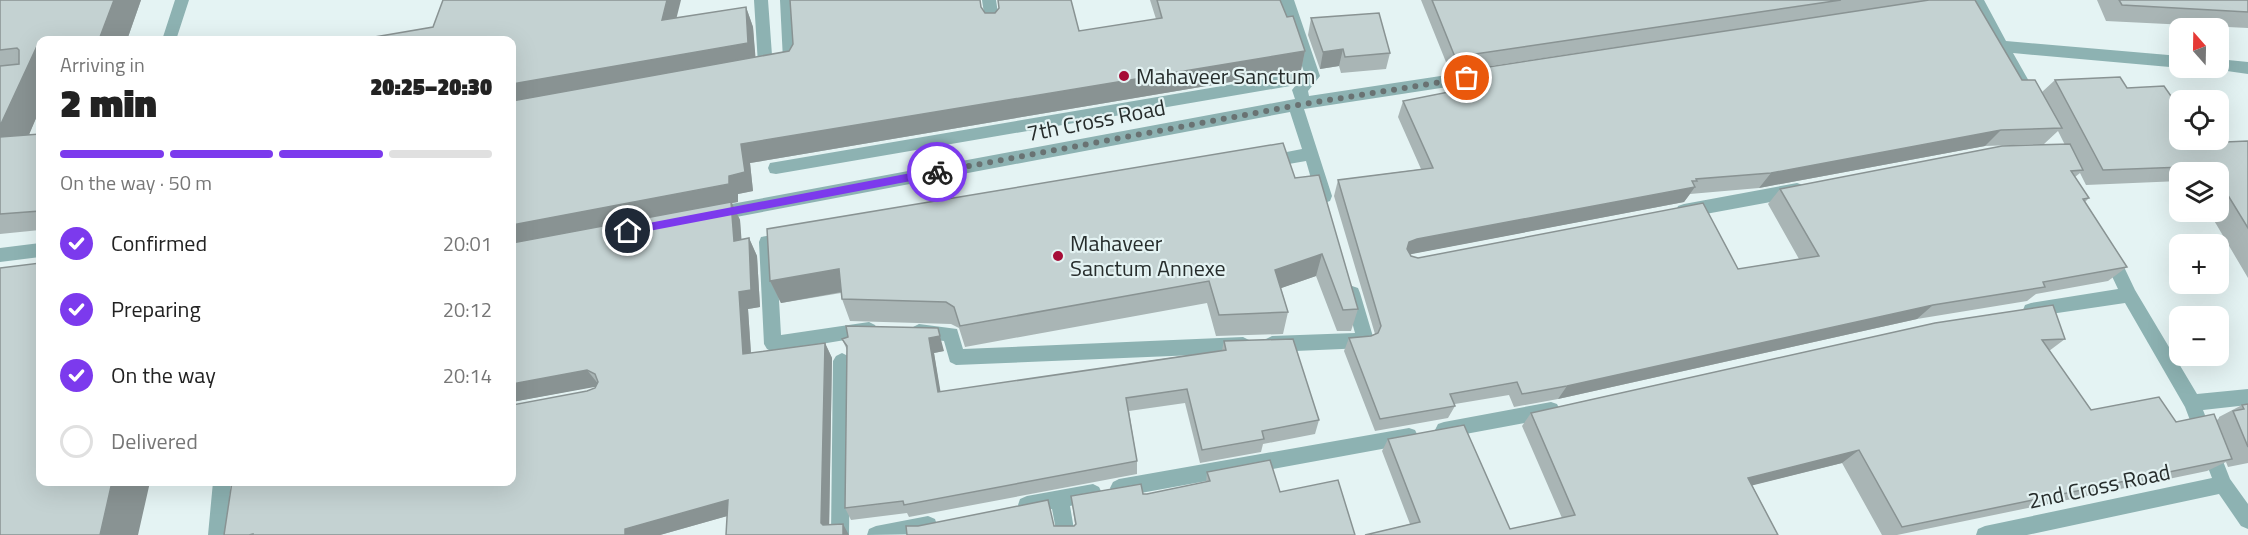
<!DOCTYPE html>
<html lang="en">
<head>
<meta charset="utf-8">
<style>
	body { margin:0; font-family:"Titillium Web",sans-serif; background:#f2f2f2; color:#222; height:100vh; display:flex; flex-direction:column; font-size:22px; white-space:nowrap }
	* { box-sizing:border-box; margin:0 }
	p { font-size:20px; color:#767676 }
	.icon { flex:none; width:33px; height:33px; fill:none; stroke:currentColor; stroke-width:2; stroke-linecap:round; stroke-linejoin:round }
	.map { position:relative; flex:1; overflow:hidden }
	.side { position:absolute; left:36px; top:36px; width:480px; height:450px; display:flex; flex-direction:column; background:#fff; border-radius:12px; box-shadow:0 6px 24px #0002 }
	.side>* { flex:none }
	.needle { width:39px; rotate:340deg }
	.fabs { position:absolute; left:2169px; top:18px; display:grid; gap:12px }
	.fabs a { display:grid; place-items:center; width:60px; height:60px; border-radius:12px; background:#fff; box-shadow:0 6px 24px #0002; font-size:30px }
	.pin { position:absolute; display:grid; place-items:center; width:51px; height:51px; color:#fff; margin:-26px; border:3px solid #fff; border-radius:50%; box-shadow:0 2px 6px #0007 }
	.courier { position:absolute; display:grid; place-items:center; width:60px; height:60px; margin:-30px; border:4px solid #7c3aed; border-radius:50%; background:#fff; color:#222; box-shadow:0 2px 8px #0007 }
	.summary em { font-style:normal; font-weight:800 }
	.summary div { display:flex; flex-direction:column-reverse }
	.summary { display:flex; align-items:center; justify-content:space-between; height:102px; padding:0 24px }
	h1 { font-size:39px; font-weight:800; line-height:45px }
	.bar { display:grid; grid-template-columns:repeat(4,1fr); gap:9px 6px; align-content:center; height:72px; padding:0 24px }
	.bar i { height:8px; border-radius:4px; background:#e0e0e0 }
	.bar .active { background:#7c3aed }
	.bar p { grid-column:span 4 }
	ol { padding:0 24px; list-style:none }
	li { display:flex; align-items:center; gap:18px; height:66px }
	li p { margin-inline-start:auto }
	li .icon { padding:6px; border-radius:50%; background:#7c3aed; color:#fff; stroke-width:4 }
	li:last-child { color:#767676 }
	li i { width:33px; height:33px; border:3px solid #e0e0e0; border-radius:50% }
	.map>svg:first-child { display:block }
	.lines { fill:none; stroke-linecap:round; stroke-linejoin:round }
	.minor { fill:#8db2b2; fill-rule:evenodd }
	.tertiary { fill:#8db2b2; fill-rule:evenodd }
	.wall { fill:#a9b5b5; fill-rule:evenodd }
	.shaded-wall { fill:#899393 }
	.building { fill:#c4d2d2; stroke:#899393; stroke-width:1.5 }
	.route { fill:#7c3aed }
	.done { stroke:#697272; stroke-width:6; stroke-dasharray:0 10.8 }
	.poi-dot { fill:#a60d37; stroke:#e4f3f3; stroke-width:2 }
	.labels { text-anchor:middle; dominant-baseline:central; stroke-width:4.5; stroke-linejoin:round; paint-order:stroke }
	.poi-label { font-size:22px; fill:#272d2c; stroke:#e4f3f3; text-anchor:start }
	.street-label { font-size:22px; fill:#272d2c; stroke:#e4f3f3 }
</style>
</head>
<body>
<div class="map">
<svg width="2248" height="535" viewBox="0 0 2248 535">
	<rect width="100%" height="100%" fill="#e4f3f3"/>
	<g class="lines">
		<path class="minor" d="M754 0H768L773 69 771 73 758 76 753 74 751 70 753 66 758 64Z
			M780 0H794L798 64 796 68 785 71 780 69 778 65 783 60Z
			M982 0H996L1000 27 998 31H988L986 27Z
			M1280 0H1294L1320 76 1308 91 1309 96 1480 70 1485 72 1487 76 1485 80 1480 82 1304 109 1332 196 1330 201 1324 203 1318 201 1316 196 1306 161 1266 168 1260 166 1258 162 1260 158 1266 156 1302 149 1290 112 715 221 709 219 707 214 709 209 715 207 1295 99 1292 90 1296 85 776 174 770 173 768 168 770 163 776 162 1304 72Z
			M1970 0H1984L2006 41 2180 56 2181 68 2013 53 2030 83 2027 87H2017Z
			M2218 59 2248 62V74L2213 69 2218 68Z
			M1797 183 1803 185 1805 190 1803 195 1797 197 1684 218 1678 216 1676 211 1678 206 1684 204Z
			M790 232 796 234 798 239 796 244 776 248 781 335 869 322 875 325 878 330 875 335 773 352 767 349 764 344 759 242 761 237Z
			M40 243V257L0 262V248Z
			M2109 246 2115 248 2135 290 2197 394 2248 389V405L2203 410 2230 479 2248 504V529L2241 526 2219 494 2027 535H1976L1978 529 1985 526 2212 478 2185 407 2125 303 2031 317 2025 315 2023 310 2025 305 2031 303 2118 289 2101 253 2103 248Z
			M1352 286 1358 288 1360 293 1374 340 1371 345 1365 348 1272 352 1266 349 1263 344 1266 339 1272 336 1355 333 1344 293 1346 288Z
			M919 324 957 329 963 349 1243 337 1249 340 1252 345 1249 350 1243 353 956 365 950 362 944 341 913 337 910 332 913 327Z
			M842 353 848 356 851 361 849 535H831L833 361 836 356Z
			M1551 402 1557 404 1560 410 1557 416 1551 418 1444 438 1438 436 1435 430 1438 424 1444 422Z
			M1409 428 1415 430 1418 436 1415 442 1409 444 1119 497 1113 494 1110 488 1113 482 1119 479Z
			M1093 484 1099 487 1102 493 1099 499 1070 506 1075 535H1057L1052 509 1027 514 1020 511 1018 505 1020 499 1027 496Z
			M928 516 935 519 937 525 935 531 928 534 867 535 869 529 876 526Z"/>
		<path class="tertiary" d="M175 0H189L176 40H162Z
			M213 482H231L226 535H208Z"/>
	</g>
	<path class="wall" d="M0 0H141L127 40H40V109L29 134H40V230L0 234Z
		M998 0H1071L1079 31 1156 19 1150 0H1280L1287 17 1305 51 1301 70 750 163 753 191 738 194V202L732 203 740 220 741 240 749 238 757 256 760 307 748 309 751 353 825 343 832 358 829 525 849 535 727 516 660 535H224L595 388 596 386 512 402 676 18 746 7 753 27 755 57 789 51 981 7 985 13H995L999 9Z
		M1421 0H1975L2022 80 2042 92 2055 80 2127 88 2202 143 2248 141V278L2209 212H2218V172H2180V181L2086 185 2080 173 2075 177 2089 198 2085 202 2127 267 2108 281 2036 294 2027 301 1917 319 1558 399 1514 407 1509 395 1455 404V406L1448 418 1375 431 1344 351 1349 338 1371 336 1375 334 1334 196 1338 180 1421 169 1398 117 1403 101 1457 91 1456 88 1462 71 1685 37 1450 72ZM2058 131 2065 145 1780 189 1768 204 1799 259 1738 269 1418 258 1411 256 1410 254 1684 202 1690 194 1759 188 1985 146 2044 144Z
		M2097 0H2248V28L2106 21Z
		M1311 18 1390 53 1386 69 1341 73 1339 66 1320 69 1308 35Z
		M1295 178 1358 309 1351 331H1337L1316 276 1281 288 1288 312 1283 334 1216 336 1207 303 965 347 959 328 951 324 850 321 842 299 841 293 781 303 770 281Z
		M1935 323 2065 339 2049 351 2091 410 2176 422 2217 420 2219 418V417L2242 405 2248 404V463L2228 467 2226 462 2207 471 1897 535H1882L1842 463 1752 485 1778 535H1365L1410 524 1382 451 1388 439 1510 529 1562 518 1522 426 1531 413Z
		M842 339 944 351 934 353 940 392 1222 350 1224 341 1319 420 1315 434 1263 444 1261 452 1200 463 1185 403 1129 411 1137 461V474L909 517 907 513 851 520 845 508 847 350Z
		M1207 472 1280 492 1355 535 1054 526H1074L1075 524 1071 496 1147 494 1206 482Z"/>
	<path class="shaded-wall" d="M114 0H141L127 40H103L100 37Z
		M667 0H681L671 40 662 20Z
		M746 7 753 27 756 63 512 107V84Z
		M38 44 40 46V109L20 156 0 141V126Z
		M1343 49 1339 66 1320 69 1323 52Z
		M1305 51 1301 70 750 163 753 191 738 194V202L732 203 740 220 743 258 512 245V225L729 176 741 144Z
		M2001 130 1985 146 1759 188 1771 173Z
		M1695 187 1684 202 1412 254 1404 257 1409 242 1417 239Z
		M749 238 757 256 760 307 748 309 752 369 743 354 739 292Z
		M1322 254 1316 276 1270 292 1275 270Z
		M839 269 847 291 781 303 770 281Z
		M1933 305 1917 319 1558 399 1567 386Z
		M940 336 944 351 934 353 943 406 938 392 929 338Z
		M825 343 832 358 829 535 821 523Z
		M587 370 600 386 512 402V403V384Z
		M1859 450 1842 463 1734 490 1748 478Z
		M112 482H150L138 535H100Z
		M728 500 738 513 660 535H625V529Z
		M843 524 849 535H843Z"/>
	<path class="building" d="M0 0H114L100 37 69 40H40V44H38L0 126V66L19 64V50L17 48 0 50Z
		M443 0H667L662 20 746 7 748 43 512 84V40H357L433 27Z
		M790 0H980L981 7 985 13H995L999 8 998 0H1071L1079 31 1162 18 1157 0H1280L1287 17 1293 16 1305 51 741 144 745 172 729 176V184L512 225V101L789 51 793 44Z
		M1432 0H1841L1455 57Z
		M1929 0H1975L2022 80H2035L2062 128 2001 130 1771 173 1696 179 1697 181H1692L1695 187 1417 239 1409 242 1407 249 1411 256 1418 258 1703 203 1738 269 1819 256 1780 189 2002 146 2070 144 2083 170 2071 171 2089 198 2083 199 2127 267 2043 282 2045 287 1933 305 1567 386 1522 394 1517 382 1450 394 1455 406 1380 419 1349 338 1371 336 1378 333 1381 326 1338 180 1433 168 1403 101 1469 88 1462 71Z
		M2119 0H2248V12L2122 5Z
		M1379 13 1390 53 1345 57 1343 49 1323 52 1311 18Z
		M2120 77 2127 88 2164 86 2180 109V140H2200L2202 143 2248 141V228L2218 179V172H2215L2211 166 2103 170 2055 80Z
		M40 134V211L0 214V137Z
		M1283 143 1295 178 1319 175 1358 309 1343 310 1322 254 1275 270 1288 312 1219 315 1209 281 960 326 954 307 946 302 842 299 839 269 770 281 767 229Z
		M731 202 734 241 749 238 751 290 739 292 743 354 825 343 821 523 823 525 843 524V535H726L728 500 625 529V535H253V534L249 535H224L232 482H512V405L587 391 595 388 598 382 595 374 587 370 512 384V243Z
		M40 263V482H112L100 535H0V268Z
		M2053 305 2065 339 2042 340 2091 410 2159 397 2176 422 2214 414 2232 459 1902 527 1859 450 1748 478 1778 535H1365L1420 522 1388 439 1464 425 1510 529 1575 515 1531 413 1935 323Z
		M846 326 938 328 940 336 929 338 938 392 1226 350 1224 341 1293 339 1319 420 1262 431 1264 439 1202 450 1187 389 1126 398 1137 461 904 505 903 501 845 508 847 346 842 339 848 337Z
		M2248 404V447L2233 411 2244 409 2242 405Z
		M1270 460 1280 492 1338 480 1355 535H907L906 526H918L1048 500 1054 526H1074L1076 524 1071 496 1141 484 1143 494H1147L1210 481 1207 472Z"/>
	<path class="route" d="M937 168 942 172 937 176 628 235 623 231 628 227Z"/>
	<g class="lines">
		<path class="done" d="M937 172 1304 104 1467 78"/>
	</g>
	<g class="poi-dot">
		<circle cx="1124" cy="76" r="6"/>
		<circle cx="1058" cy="256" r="6"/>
	</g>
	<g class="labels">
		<g class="poi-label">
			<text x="1136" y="76">Mahaveer Sanctum</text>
			<text x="1070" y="243">Mahaveer<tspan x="1070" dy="25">Sanctum Annexe</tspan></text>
		</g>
		<g class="street-label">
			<text transform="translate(1096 120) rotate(-11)">7th Cross Road</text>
			<text transform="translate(2099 486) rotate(-12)">2nd Cross Road</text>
		</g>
	</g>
</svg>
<div class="fabs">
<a><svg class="needle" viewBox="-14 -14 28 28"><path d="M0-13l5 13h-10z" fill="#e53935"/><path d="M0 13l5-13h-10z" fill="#767676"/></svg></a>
<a><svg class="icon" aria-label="locate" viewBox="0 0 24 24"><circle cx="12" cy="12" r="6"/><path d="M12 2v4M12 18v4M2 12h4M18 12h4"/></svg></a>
<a><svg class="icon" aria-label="layers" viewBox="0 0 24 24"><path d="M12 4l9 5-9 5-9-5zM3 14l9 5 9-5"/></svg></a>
<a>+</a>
<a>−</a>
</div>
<div class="pin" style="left:1467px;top:78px;background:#ea580c"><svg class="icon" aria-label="bag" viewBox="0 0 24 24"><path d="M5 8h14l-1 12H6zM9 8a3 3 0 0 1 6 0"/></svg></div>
<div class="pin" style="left:628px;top:231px;background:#1f2937"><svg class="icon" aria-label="home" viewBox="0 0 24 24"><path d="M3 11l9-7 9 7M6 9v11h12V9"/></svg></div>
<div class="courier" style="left:937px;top:172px"><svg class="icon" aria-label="bike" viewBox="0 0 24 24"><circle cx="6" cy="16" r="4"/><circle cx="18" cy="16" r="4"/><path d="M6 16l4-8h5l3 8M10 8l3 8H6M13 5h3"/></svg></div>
<section class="side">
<div class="summary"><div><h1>2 min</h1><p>Arriving in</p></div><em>20:25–20:30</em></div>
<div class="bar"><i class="active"></i><i class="active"></i><i class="active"></i><i></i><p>On the way · 50 m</p></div>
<ol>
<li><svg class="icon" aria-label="check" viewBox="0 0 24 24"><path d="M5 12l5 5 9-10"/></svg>Confirmed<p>20:01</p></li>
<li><svg class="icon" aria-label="check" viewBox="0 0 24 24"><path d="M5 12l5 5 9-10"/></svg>Preparing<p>20:12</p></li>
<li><svg class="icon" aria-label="check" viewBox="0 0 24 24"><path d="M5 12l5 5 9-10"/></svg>On the way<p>20:14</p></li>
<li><i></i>Delivered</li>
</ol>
</section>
</div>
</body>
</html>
